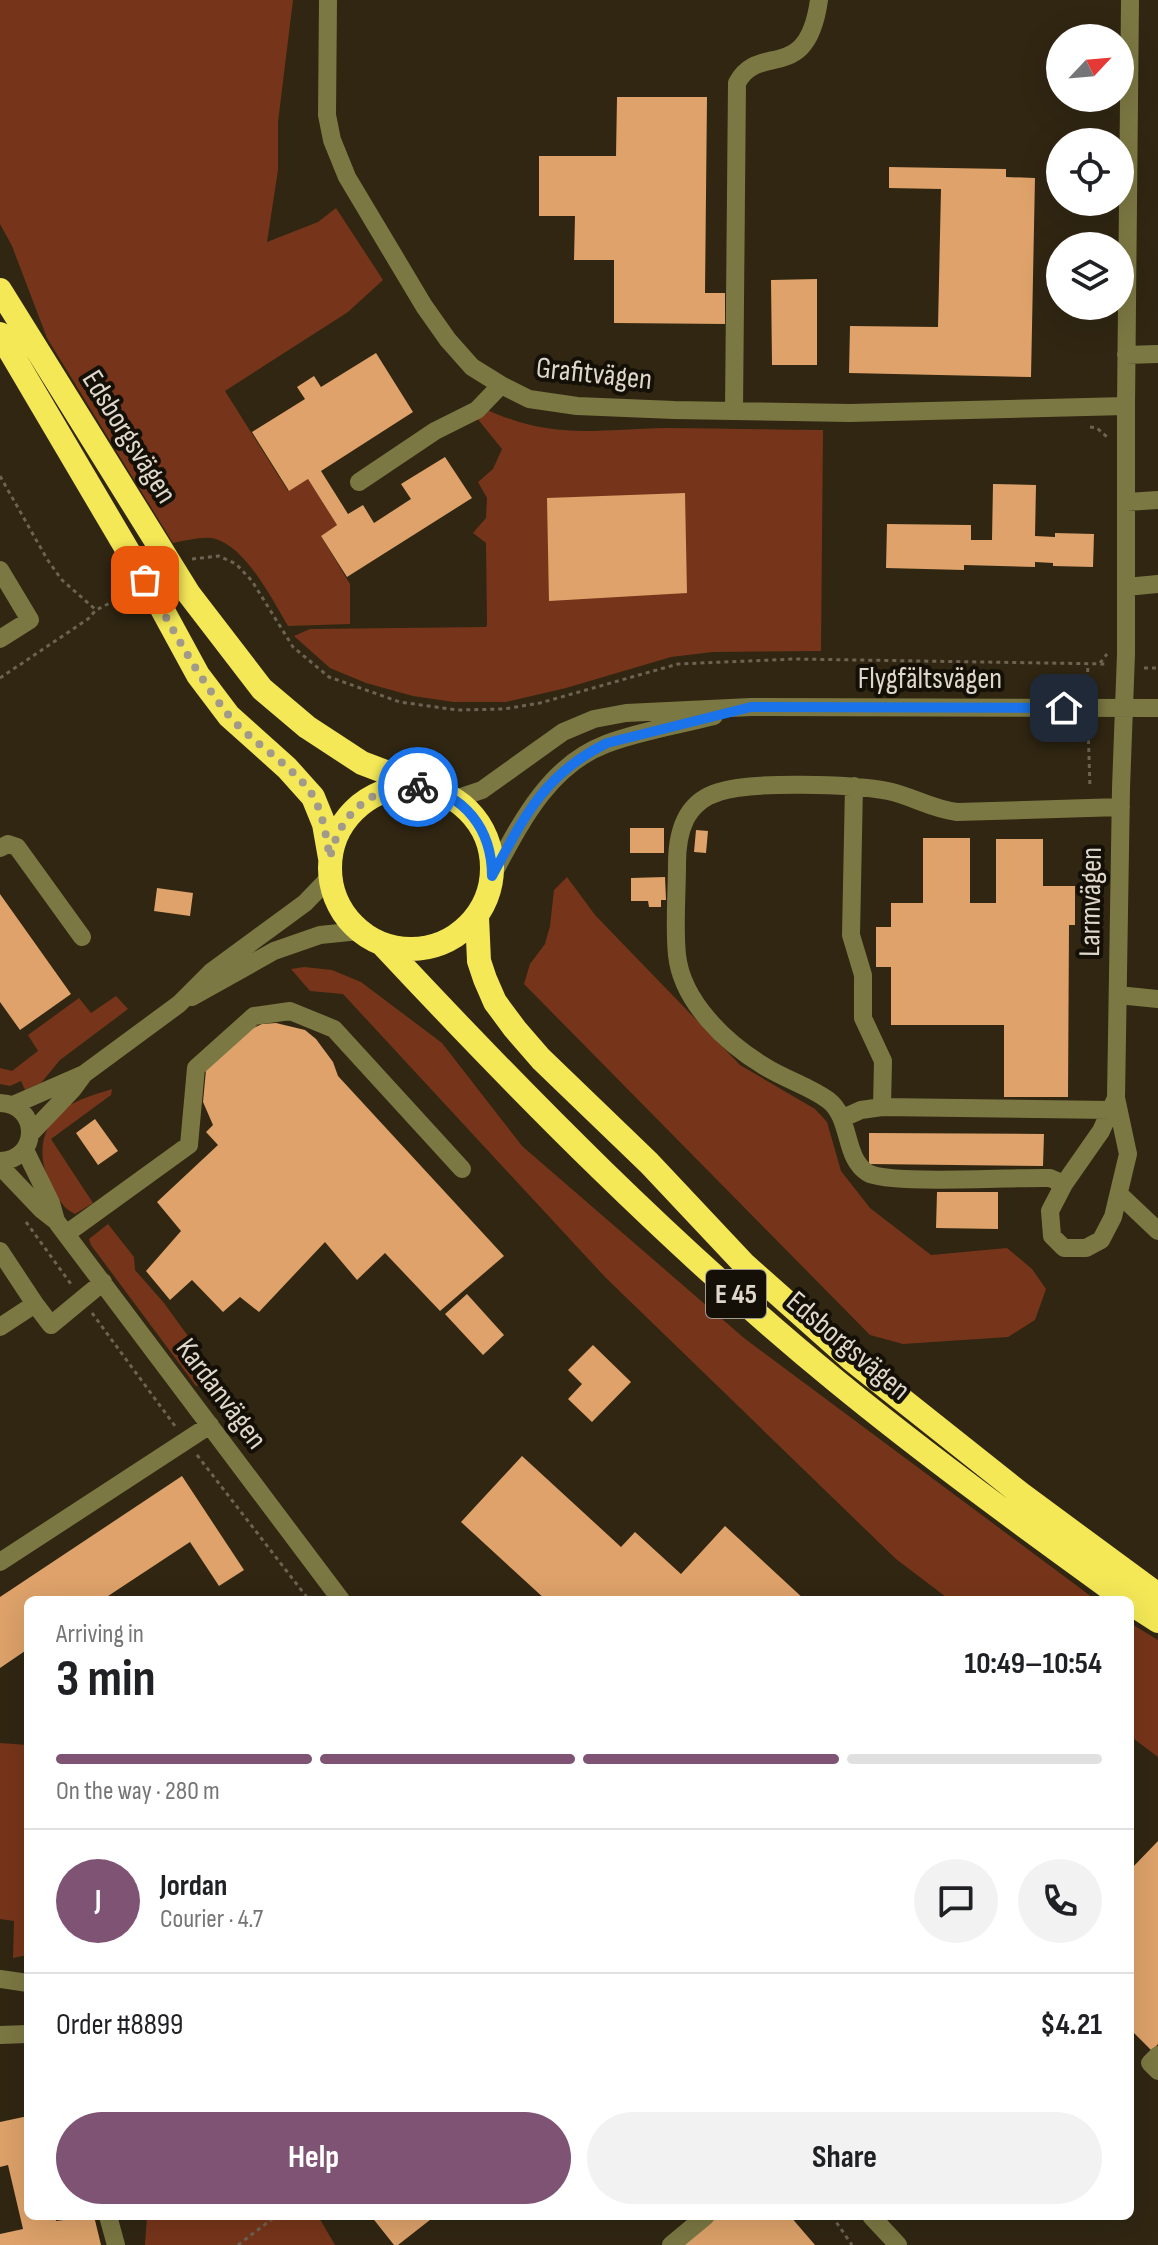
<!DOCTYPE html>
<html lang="en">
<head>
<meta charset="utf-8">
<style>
	body { margin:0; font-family:"Sofia Sans Condensed",sans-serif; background:#f2f2f2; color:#202124; height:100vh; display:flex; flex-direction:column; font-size:30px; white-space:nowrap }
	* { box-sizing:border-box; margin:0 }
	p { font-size:26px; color:#757577 }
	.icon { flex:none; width:44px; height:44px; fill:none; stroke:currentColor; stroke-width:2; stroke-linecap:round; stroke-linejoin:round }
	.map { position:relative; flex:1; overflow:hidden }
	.side { position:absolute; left:24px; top:1596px; width:1110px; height:624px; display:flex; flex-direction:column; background:#fff; border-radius:12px; box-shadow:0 8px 32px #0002 }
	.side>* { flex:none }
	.needle { width:52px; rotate:64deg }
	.controls { position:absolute; left:1046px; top:24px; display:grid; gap:16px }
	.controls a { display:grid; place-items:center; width:88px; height:88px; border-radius:50%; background:#fff; box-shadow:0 8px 32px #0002; font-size:40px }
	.pin { position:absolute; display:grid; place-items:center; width:68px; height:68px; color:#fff; margin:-34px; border-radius:16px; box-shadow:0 4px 12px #0006 }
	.courier { position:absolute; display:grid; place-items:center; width:80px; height:80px; margin:-40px; border:6px solid #1a73e8; border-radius:50%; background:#fff; color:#222; box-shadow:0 2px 10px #0007 }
	.summary em { font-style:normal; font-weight:700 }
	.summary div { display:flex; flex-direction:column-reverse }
	.summary { display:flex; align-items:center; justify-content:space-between; height:136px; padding:0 32px }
	h1 { font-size:52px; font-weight:700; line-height:60px }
	.bar { display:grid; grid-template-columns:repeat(4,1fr); gap:12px 8px; align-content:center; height:96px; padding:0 32px }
	.bar i { height:10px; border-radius:6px; background:#e0e0e0 }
	.bar .current { background:#7f5374 }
	.bar p { grid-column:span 4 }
	.line { display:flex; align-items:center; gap:20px; padding:0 32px; border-top:2px solid #e0e0e0 }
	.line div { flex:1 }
	.round { display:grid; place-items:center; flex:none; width:84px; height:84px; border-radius:42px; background:#f2f2f2 }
	.cta { display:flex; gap:16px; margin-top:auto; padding:16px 32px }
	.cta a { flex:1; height:92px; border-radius:48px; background:#7f5374; color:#fff; font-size:32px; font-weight:700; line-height:92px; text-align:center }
	.cta a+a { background:#f2f2f2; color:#202124 }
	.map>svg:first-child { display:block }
	.green { fill:#76351a }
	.building { fill:#dea26a }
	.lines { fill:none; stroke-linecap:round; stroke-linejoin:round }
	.path { stroke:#6c6352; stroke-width:3; stroke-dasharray:4 4; stroke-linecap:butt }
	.minor { stroke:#7c7843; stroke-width:18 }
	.highway { stroke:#f4e857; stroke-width:24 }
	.done { stroke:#a1998a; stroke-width:8; stroke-dasharray:0 14.4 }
	.route { stroke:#1a73e8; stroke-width:10 }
	.labels { text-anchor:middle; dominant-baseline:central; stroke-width:8; stroke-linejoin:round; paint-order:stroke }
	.shield { fill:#141007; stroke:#a19b90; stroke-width:2 }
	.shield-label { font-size:28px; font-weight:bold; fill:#ded7cb }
	.street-label { font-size:30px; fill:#ded7cb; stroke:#141007 }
</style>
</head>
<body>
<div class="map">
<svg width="1158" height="2245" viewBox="0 0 1158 2245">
	<rect width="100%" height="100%" fill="#302612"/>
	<path class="green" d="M0 0H293L278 122V170L267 242 318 222 336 208 383 280 348 312 225 391 288 491 308 479 337 525 321 536 350 584V624L288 626C272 599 244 543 211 538 199 537 184 541 173 543L47 338 12 246 0 224Z
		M485 409C555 441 595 429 667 428 719 428 771 430 823 430L821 651 713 652 671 657 566 688 506 702H454L413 696 366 683 330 668 294 636 310 629 486 627 487 625 486 543 473 533 486 518 487 498 478 482 493 469 502 449 476 417Z
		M567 877 595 915 740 1065 815 1109 827 1122 841 1171 870 1208 931 1255 1007 1248 1032 1269 1046 1289 1035 1320 1008 1337 903 1344 870 1335 524 984 530 964 545 944 550 926 554 890Z
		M304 967 332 970 361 982 442 1043 522 1146 744 1338 1096 1600H950L896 1559 605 1277 343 994 310 991 291 969Z
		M116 996 128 1009 60 1060 41 1083 25 1090 21 1081 10 1086 0 1084V1068L12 1071 38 1051 28 1035 79 998 91 1013Z
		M112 1089 111 1095 51 1139 93 1203 75 1214C60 1207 57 1194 49 1180 37 1156 41 1124 65 1108 78 1099 97 1094 112 1089Z
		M108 1224 134 1257 135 1270 164 1303 220 1380 212 1385 196 1386 91 1245 89 1239Z
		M1130 1623 1158 1640V1757L1130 1736Z
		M0 1743 28 1745V1955L13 1958 14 1921 0 1919Z
		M147 2216H318L335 2245H145Z"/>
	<path class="building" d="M617 97H707L705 293H725V324L614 323V260H574L575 216H539V156H616Z
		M889 167 1006 169V177L1035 178 1031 377 849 373 850 326 938 327 941 189 889 188Z
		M817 279V365H772L771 280Z
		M376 353 413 412 321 471 348 514 363 505 374 523 411 499 401 484 445 457 472 498 347 577 321 536 337 525 308 479 289 491 252 432 305 399 297 387 314 376 321 387Z
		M993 484 1036 485 1035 536 1055 537V533L1094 534 1093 567 1053 566V563L1035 562V567L964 565V570L886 568 887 524 971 525V540H992Z
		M685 493 687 593 549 601 547 498Z
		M630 828H664V853H630Z
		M696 830 708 831 706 853 694 852Z
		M923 838H970V903H996V839H1043V886H1075V925H1069L1068 1097H1004V1025H891V967H876V927H891V903H923Z
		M665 877 666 900H661V907H649L648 901H631V878Z
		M157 888 193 893 190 916 154 911Z
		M0 894 71 994 20 1030 0 1002Z
		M276 1023 305 1030 316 1039 333 1062 338 1076 504 1256 440 1311 385 1253 357 1280 325 1242 259 1312 240 1297 223 1312 192 1280 170 1300 146 1271 181 1231 157 1202 218 1145 206 1132 213 1125 203 1102 206 1070 249 1030 262 1024Z
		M95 1119 118 1151 98 1165 76 1133Z
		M869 1133 1044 1134 1043 1166 869 1164Z
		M937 1192H998V1229L936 1228Z
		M467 1294 504 1335 483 1355 445 1314Z
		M593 1345 631 1382 592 1422 568 1399 582 1384 568 1370Z
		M522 1456 621 1547 635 1532 681 1574 725 1526 805 1600H546L461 1522Z
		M182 1476 244 1570 219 1586 190 1542 102 1600H28V1649L0 1668V1597Z
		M1158 1841V2044L1152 2051 1130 2029V1870Z
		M28 2116V2216H55L56 2221 94 2216 101 2245H0V2234L23 2229 8 2165 0 2167V2122Z
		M371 2216H435L398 2245H394Z
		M718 2216H790L815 2245H684Z"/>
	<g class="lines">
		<path class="path" d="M1090 427 1097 428 1107 437
			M0 476 47 559 62 580 96 610
			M192 559 219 556 236 564 252 581 293 647 329 677 400 702 457 710 504 709 540 703 678 664 795 659 1108 664
			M1100 663 1107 654
			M1144 668H1158
			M0 678 88 619 96 610 130 593
			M1087 688 1088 664
			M1088 724 1090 788
			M26 1222 71 1284
			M92 1313 175 1426
			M197 1455 309 1600
			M832 2216 852 2245
			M238 2245 276 2216"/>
		<path class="minor" d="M328 0 327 115 332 140 347 177 424 306 448 340 472 367 501 385 529 399 577 406 674 410 850 413 1126 406
			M1126 355 1158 354
			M734 411 737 83C759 41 807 86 819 0
			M359 482 435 431 477 410 501 385
			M1127 502 1158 500
			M0 570 30 620 0 639
			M1126 587 1158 584
			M854 786 851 935 863 975V1018L883 1061 882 1107
			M455 799 482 790 563 732 594 719 626 713 751 707 1158 708
			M0 848 8 844 17 847 82 937
			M492 876C520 824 548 766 606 744 640 731 679 725 714 716
			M1118 995 1158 999
			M192 997 274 951 320 935 359 931
			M1116 1098 1101 1131 1064 1184 1050 1211 1052 1236 1064 1248H1086L1101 1240 1113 1217 1128 1154 1116 1098 1121 788 1126 654V406L1130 0
			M0 1103C40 1104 40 1160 0 1161
			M13 1105 84 1074
			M843 1118 861 1110 882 1107 1111 1110
			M31 1133 73 1089 84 1074 179 1004 211 972 305 903 330 877
			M25 1150 51 1203 56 1221
			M0 1166 42 1210 56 1221 341 1600
			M1064 1184 1050 1178C1018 1177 888 1185 868 1173 843 1158 852 1118 828 1100 809 1086 784 1079 764 1066 726 1043 682 1002 677 955 674 925 677 894 677 864 677 832 685 802 719 792 753 781 851 784 888 791 912 796 931 809 957 812L1121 807
			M1120 1195 1158 1231
			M66 1234 189 1145 196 1068 254 1016 290 1011 334 1029 462 1169
			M0 1251 35 1304 0 1327
			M35 1304 51 1325 103 1282
			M0 1562 210 1425
			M0 1979 28 1983
			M0 2035 28 2034
			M1158 2055 1150 2063 1158 2071
			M108 2216 116 2245
			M871 2216 898 2245
			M671 2245 706 2216"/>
		<path class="highway" d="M0 290 189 594 262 689 307 727 362 763 428 788
			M0 334 161 607 198 675 229 716 287 768 313 797 324 824 330 858
			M330 868a81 81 0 1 1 162 0a81 81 0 1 1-162 0Z
			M477 917 479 961 485 979 495 1002 515 1029 541 1059 649 1163 744 1264 851 1359 1021 1494 1158 1595
			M383 945C526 1098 674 1248 836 1381 930 1458 1028 1529 1126 1600
			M1130 1603 1158 1621"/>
	</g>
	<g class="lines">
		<path class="done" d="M145 580C171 625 194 671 226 712 248 741 298 768 314 798 324 817 326 838 330 858 339 814 373 784 418 787"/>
		<path class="route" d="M418 787C465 793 492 830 492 876 524 817 544 774 607 743L751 707 1064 708"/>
	</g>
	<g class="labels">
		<rect class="shield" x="706" y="1270" width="60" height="48" rx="6"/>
		<g class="shield-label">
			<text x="736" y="1294">E 45</text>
		</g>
		<g class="street-label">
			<text transform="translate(594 374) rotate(6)">Grafitvägen</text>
			<text transform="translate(129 437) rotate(58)">Edsborgsvägen</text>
			<text x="930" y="679">Flygfältsvägen</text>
			<text transform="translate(1091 902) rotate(-89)">Larmvägen</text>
			<text transform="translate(848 1346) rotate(40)">Edsborgsvägen</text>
			<text transform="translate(221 1394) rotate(53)">Kardanvägen</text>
		</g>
	</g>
</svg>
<div class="controls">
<a><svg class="needle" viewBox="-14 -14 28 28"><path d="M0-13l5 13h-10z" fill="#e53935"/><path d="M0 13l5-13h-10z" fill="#757577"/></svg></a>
<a><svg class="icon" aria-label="locate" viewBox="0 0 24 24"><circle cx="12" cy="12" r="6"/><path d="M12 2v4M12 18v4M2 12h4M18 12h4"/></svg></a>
<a><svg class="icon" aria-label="layers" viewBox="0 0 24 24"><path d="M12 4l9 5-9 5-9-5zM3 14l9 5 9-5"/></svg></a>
</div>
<div class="pin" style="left:145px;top:580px;background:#ea580c"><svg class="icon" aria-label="bag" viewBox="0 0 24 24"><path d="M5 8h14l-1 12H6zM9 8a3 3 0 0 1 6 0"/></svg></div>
<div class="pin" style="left:1064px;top:708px;background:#1f2937"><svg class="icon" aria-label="home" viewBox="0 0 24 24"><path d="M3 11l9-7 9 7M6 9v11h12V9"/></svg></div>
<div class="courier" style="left:418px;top:787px"><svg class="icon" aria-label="bike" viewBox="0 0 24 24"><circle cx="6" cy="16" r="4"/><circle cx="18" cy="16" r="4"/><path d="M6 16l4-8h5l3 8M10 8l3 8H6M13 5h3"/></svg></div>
<section class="side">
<div class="summary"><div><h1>3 min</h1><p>Arriving in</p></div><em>10:49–10:54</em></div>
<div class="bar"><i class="current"></i><i class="current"></i><i class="current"></i><i></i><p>On the way · 280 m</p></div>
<div class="line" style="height:144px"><b class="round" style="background:#7f5374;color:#fff">J</b><div><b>Jordan</b><p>Courier · 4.7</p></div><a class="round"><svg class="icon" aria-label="chat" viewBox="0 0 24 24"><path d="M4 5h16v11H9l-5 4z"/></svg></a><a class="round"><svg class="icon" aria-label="phone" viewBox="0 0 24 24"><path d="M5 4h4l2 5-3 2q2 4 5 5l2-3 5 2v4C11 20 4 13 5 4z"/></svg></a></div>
<div class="line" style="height:104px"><div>Order #8899</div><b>$4.21</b></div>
<div class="cta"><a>Help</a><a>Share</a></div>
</section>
</div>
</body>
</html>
